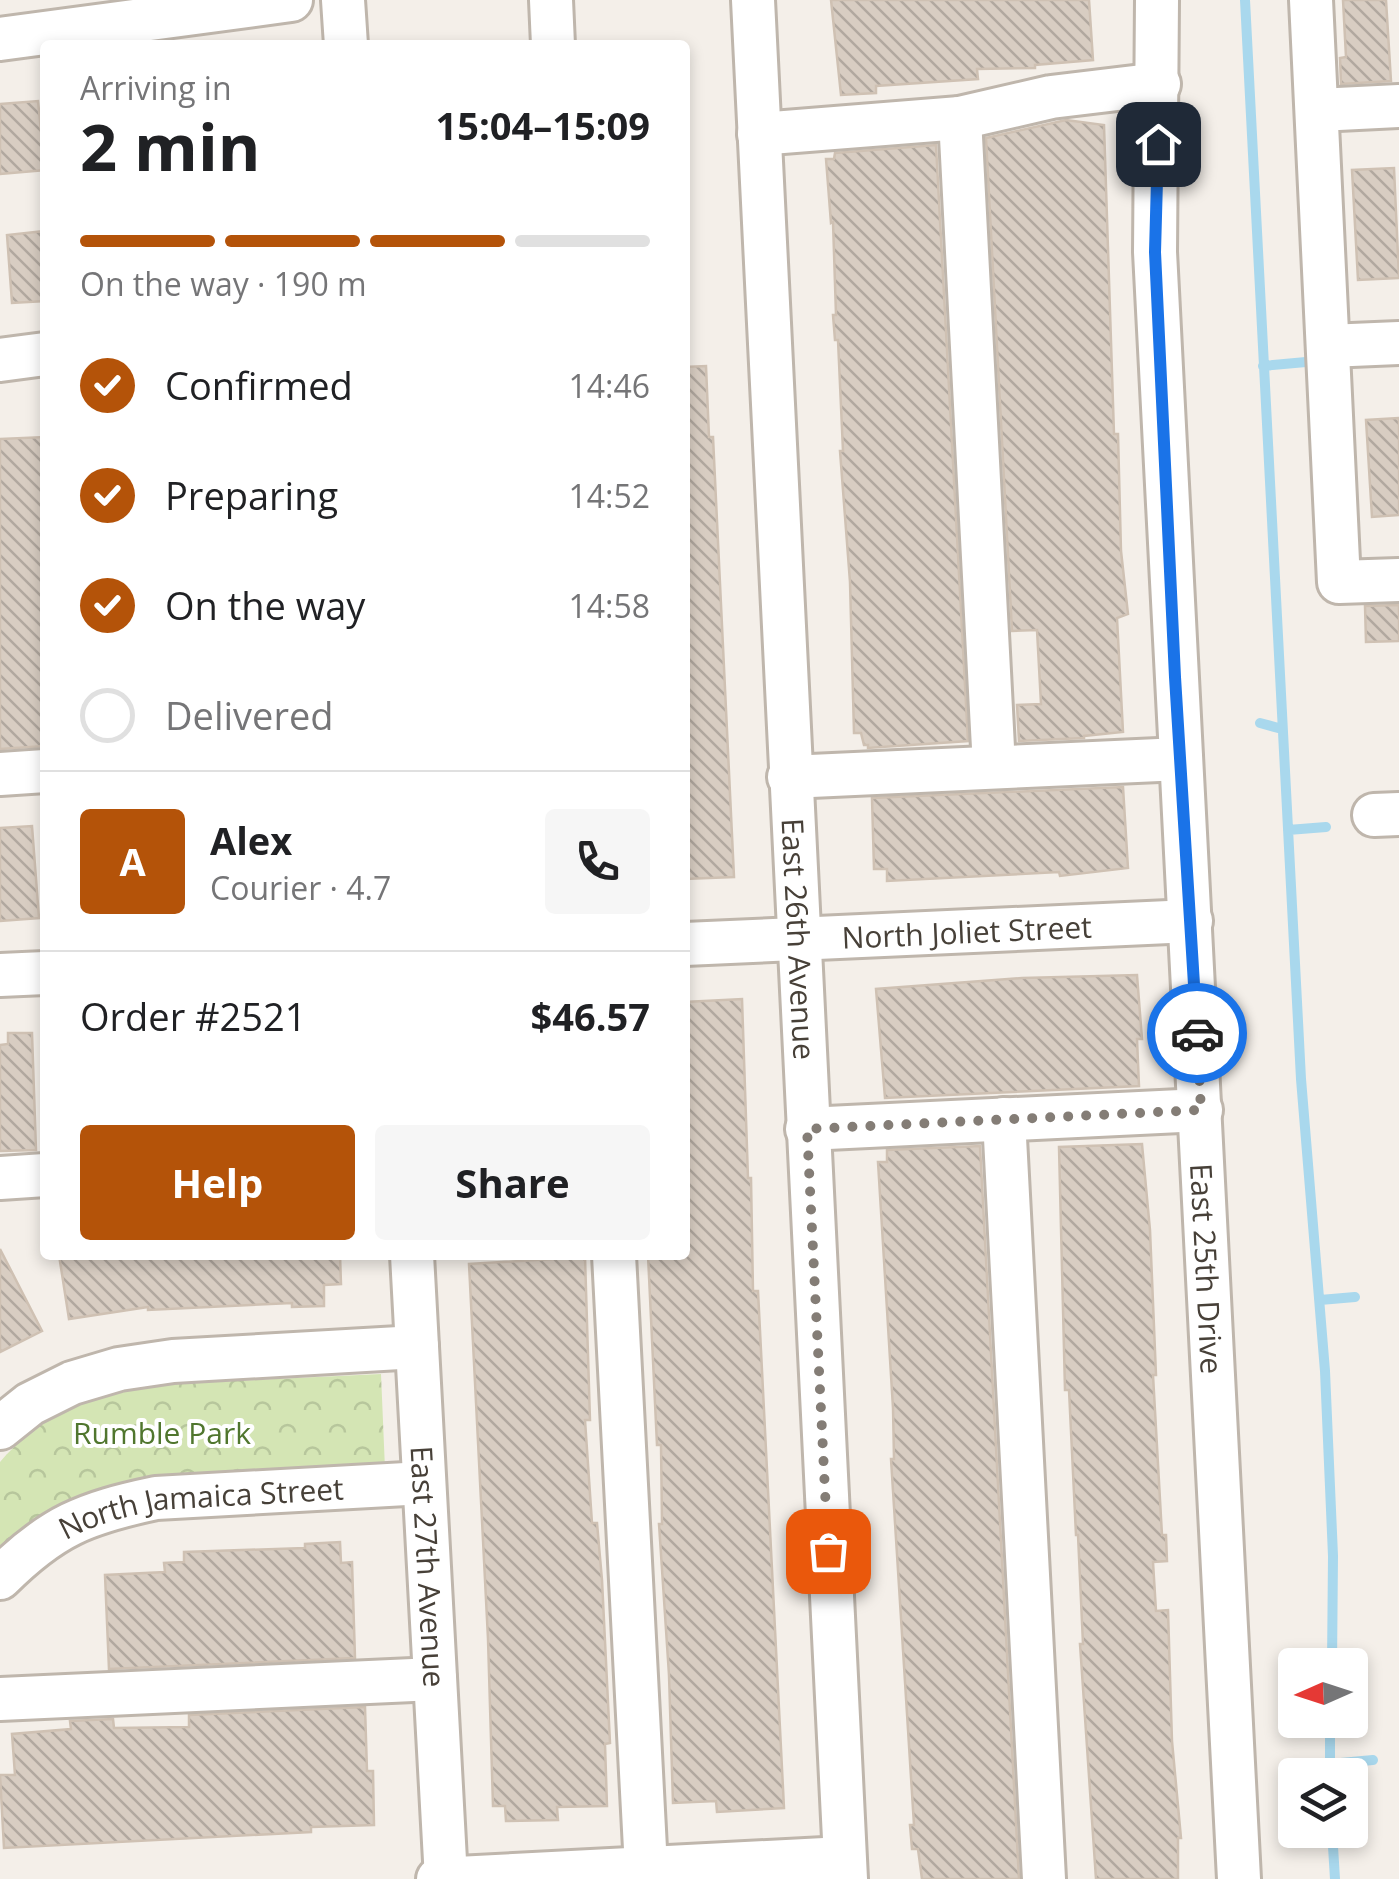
<!DOCTYPE html>
<html lang="en">
<head>
<meta charset="utf-8">
<style>
	body { margin:0; font-family:"Open Sans",sans-serif; background:#f6f6f6; color:#202124; height:100vh; display:flex; flex-direction:column; font-size:38px; white-space:nowrap }
	* { box-sizing:border-box; margin:0 }
	p { font-size:32px; color:#757577 }
	.icon { flex:none; width:55px; height:55px; fill:none; stroke:currentColor; stroke-width:2; stroke-linecap:round; stroke-linejoin:round }
	.map { position:relative; flex:1; overflow:hidden }
	.drawer { position:absolute; left:40px; top:40px; width:650px; height:1220px; display:flex; flex-direction:column; background:#fff; border-radius:10px; box-shadow:0 5px 15px #0003 }
	.drawer>* { flex:none }
	.needle { width:65px; rotate:267deg }
	.tools { position:absolute; left:1278px; top:1648px; display:grid; gap:20px }
	.tools a { display:grid; place-items:center; width:90px; height:90px; border-radius:10px; background:#fff; box-shadow:0 5px 15px #0003; font-size:50px }
	.pin { position:absolute; display:grid; place-items:center; width:85px; height:85px; color:#fff; margin:-42px; border-radius:20px; box-shadow:0 5px 15px #0006 }
	.courier { position:absolute; display:grid; place-items:center; width:100px; height:100px; margin:-50px; border:8px solid #1a73e8; border-radius:50%; background:#fff; color:#222; box-shadow:0 2px 12px #0007 }
	.headline em { font-style:normal; font-weight:700 }
	.headline div { display:flex; flex-direction:column-reverse }
	.headline { display:flex; align-items:center; justify-content:space-between; height:170px; padding:0 40px }
	h1 { font-size:65px; font-weight:700; line-height:75px }
	.bar { display:grid; grid-template-columns:repeat(4,1fr); gap:15px 10px; align-content:center; height:120px; padding:0 40px }
	.bar i { height:12px; border-radius:8px; background:#e0e0e0 }
	.bar .active { background:#b45309 }
	.bar p { grid-column:span 4 }
	.line { display:flex; align-items:center; gap:25px; padding:0 40px; border-top:2px solid #e0e0e0 }
	.line div { flex:1 }
	.round { display:grid; place-items:center; flex:none; width:105px; height:105px; border-radius:10px; background:#f6f6f6 }
	ol { padding:0 40px; list-style:none }
	li { display:flex; align-items:center; gap:30px; height:110px }
	li p { margin-inline-start:auto }
	li .icon { padding:10px; border-radius:50%; background:#b45309; color:#fff; stroke-width:4 }
	li:last-child { color:#757577 }
	li i { width:55px; height:55px; border:5px solid #e0e0e0; border-radius:50% }
	.action { display:flex; gap:20px; margin-top:auto; padding:20px 40px }
	.action a { flex:1; height:115px; border-radius:10px; background:#b45309; color:#fff; font-size:40px; font-weight:700; line-height:115px; text-align:center }
	.action a+a { background:#f6f6f6; color:#202124 }
	.map>svg:first-child { display:block }
	.forest { fill:url(#forest-crowns) }
	.lines { fill:none; stroke-linecap:round; stroke-linejoin:round }
	.stream { stroke:#a9d8ed; stroke-width:10 }
	.building { fill:url(#building-back-hatch); stroke:#cfc1b3; stroke-width:2.5 }
	.minor-casing { stroke:#bfb6ac; stroke-width:48 }
	.minor { stroke:#fff; stroke-width:42 }
	.done { stroke:#847d76; stroke-width:10; stroke-dasharray:0 18 }
	.route { stroke:#1a73e8; stroke-width:12 }
	.labels { text-anchor:middle; dominant-baseline:central; stroke-width:8; stroke-linejoin:round; paint-order:stroke }
	.street-label { font-size:30px; fill:#474038; stroke:#fff }
	.park-label { font-size:30px; fill:#50762e; stroke:#fff }
</style>
</head>
<body>
<div class="map">
<svg width="1399" height="1879" viewBox="0 0 1399 1879">
	<defs>
		<pattern id="forest-crowns" width="20" height="18" patternUnits="userSpaceOnUse" patternTransform="scale(2.5)"><rect width="20" height="18" fill="#d4e5b4"/><path d="M2 6a3 3 0 1 1 6 0M12 15a3 3 0 1 1 6 0" fill="none" stroke="#b7c69c"/></pattern>
		<pattern id="building-back-hatch" width="6" height="6" patternUnits="userSpaceOnUse" patternTransform="scale(2.5)"><rect width="6" height="6" fill="#d8cdc2"/><path d="M-1 5l2 2M0 0l6 6M5-1l2 2" fill="none" stroke="#b1a89f"/></pattern>
	</defs>
	<rect width="100%" height="100%" fill="#f4efe9"/>
	<path class="forest" d="M381 1374 385 1469 76 1499C46 1511 24 1528 0 1550V1462C68 1385 138 1385 233 1381 282 1379 331 1376 381 1374Z"/>
	<g class="lines">
		<path class="stream" d="M1245 0 1301 1079 1325 1371 1333 1556 1332 1665
			M1263 366 1306 362
			M1260 723 1282 729
			M1288 830 1326 827
			M1320 1300 1355 1297
			M1330 1764 1373 1760
			M1330 1775V1720
			M1332 1830 1335 1879"/>
	</g>
	<path class="building" d="M831 0H1089L1093 60 1035 65V68L977 69 978 79 876 86V93L841 95Z
		M1343 0H1386L1391 81 1341 84 1340 58 1346 57Z
		M38 101 45 170 0 174V104Z
		M1066 120 1104 125 1114 434H1118L1121 551 1128 614 1117 618 1123 732 1084 736V738L1019 741 1017 705 1041 704 1037 630 1012 631 986 138Z
		M936 145 968 741 868 748V745H864L861 733H854L850 582 840 451H843L838 340H835L833 315H836L833 222 831 223 826 159H834L835 153Z
		M1394 168 1399 278 1358 280 1352 170Z
		M45 231V301L12 303 7 235Z
		M706 366 709 437H713L734 877 685 879V367Z
		M1399 418V515L1372 517 1366 420Z
		M45 437V746L0 749V439Z
		M1399 605V641L1366 642 1365 606Z
		M1123 787 1128 868 1060 876 1059 872 887 881V869H874L872 798Z
		M32 826 39 918 0 921V828Z
		M1137 975 1142 1039H1137L1139 1086 885 1098 876 989 1022 978Z
		M742 999 748 1178H751L753 1291H758L784 1808 717 1812 716 1801 673 1803 669 1675 659 1524H662L661 1445H657L648 1255H685V1002Z
		M8 1033H32L36 1150 0 1151V1045L8 1044Z
		M1142 1144 1150 1230 1156 1375H1153L1162 1535H1166L1167 1561 1153 1562 1156 1611 1168 1610 1172 1741 1181 1838H1178V1879H1096L1080 1644H1083L1078 1535H1076L1069 1390H1065L1059 1147Z
		M980 1146 1019 1879H922L918 1849H912L910 1825H914L891 1459H894L893 1408 878 1162H887V1150Z
		M0 1249 42 1331 0 1352Z
		M59 1255H340L341 1284 324 1285V1306L292 1307V1303L148 1310V1307L69 1319Z
		M585 1257 590 1420H585L592 1523H597L602 1580 610 1743 605 1744 607 1806 557 1807 558 1820 506 1821 505 1806H493L488 1639 469 1264Z
		M340 1542 341 1563 352 1562 355 1658 109 1669 105 1575 165 1572 164 1563 184 1562V1552L305 1548V1544Z
		M365 1707 367 1771H373L374 1825 311 1827V1832L4 1848 0 1775H15L12 1734 71 1729 70 1721 113 1719 114 1728 189 1727V1715Z"/>
	<g class="lines">
		<defs>
			<g id="minor">
				<path d="M343 0 346 45"/>
				<path d="M551 0 553 45"/>
				<path id="s1" d="M753 0 846 1879"/>
				<path id="s2" d="M1157 0 1155 252 1239 1879"/>
				<path d="M1311 0 1339 582 1399 580"/>
				<path d="M0 39 291 0"/>
				<path d="M1318 110 1399 106"/>
				<path d="M960 118 994 767"/>
				<path d="M759 134 960 118 1051 97 1159 84"/>
				<path d="M1328 346 1399 343"/>
				<path d="M0 360 45 354"/>
				<path d="M0 774 45 771"/>
				<path d="M789 777 1181 759"/>
				<path d="M1374 815 1399 814"/>
				<path id="s3" d="M685 944 1191 921"/>
				<path d="M0 975 45 973"/>
				<path d="M1004 1119 1044 1879"/>
				<path d="M807 1129 1201 1110"/>
				<path d="M0 1178 45 1175"/>
				<path id="s4" d="M412 1255 446 1879"/>
				<path d="M614 1255 646 1868"/>
				<path d="M0 1428 30 1404 72 1383 119 1369 173 1361 417 1347"/>
				<path id="s5" d="M0 1578C52 1526 85 1513 156 1498L424 1483"/>
				<path d="M0 1699 435 1679"/>
				<path d="M438 1879 844 1858"/>
			</g>
		</defs>
		<use href="#minor" class="minor-casing"/>
		<use href="#minor" class="minor"/>
	</g>
	<g class="lines">
		<path class="done" d="M828 1551 807 1129 1201 1110 1197 1033"/>
		<path class="route" d="M1158 144 1155 252 1175 677 1197 1033"/>
	</g>
	<g class="labels">
		<g class="street-label">
			<text stroke="none"><textPath href="#s3" startOffset="282">North Joliet Street</textPath></text>
			<text stroke="none"><textPath href="#s1" startOffset="940">East 26th Avenue</textPath></text>
			<text stroke="none"><textPath href="#s2" startOffset="1270">East 25th Drive</textPath></text>
			<text stroke="none"><textPath href="#s5" startOffset="222">North Jamaica Street</textPath></text>
			<text stroke="none"><textPath href="#s4" startOffset="312">East 27th Avenue</textPath></text>
		</g>
		<g class="park-label">
			<text x="162" y="1432">Rumble Park</text>
		</g>
	</g>
</svg>
<div class="tools">
<a><svg class="needle" viewBox="-14 -14 28 28"><path d="M0-13l5 13h-10z" fill="#e53935"/><path d="M0 13l5-13h-10z" fill="#757577"/></svg></a>
<a><svg class="icon" aria-label="layers" viewBox="0 0 24 24"><path d="M12 4l9 5-9 5-9-5zM3 14l9 5 9-5"/></svg></a>
</div>
<div class="pin" style="left:828px;top:1551px;background:#ea580c"><svg class="icon" aria-label="bag" viewBox="0 0 24 24"><path d="M5 8h14l-1 12H6zM9 8a3 3 0 0 1 6 0"/></svg></div>
<div class="pin" style="left:1158px;top:144px;background:#1f2937"><svg class="icon" aria-label="home" viewBox="0 0 24 24"><path d="M3 11l9-7 9 7M6 9v11h12V9"/></svg></div>
<div class="courier" style="left:1197px;top:1033px"><svg class="icon" aria-label="car" viewBox="0 0 24 24"><path d="M5 17H2v-5l4-1 3-4h7l3 4 3 1v5h-3M9 17h6M6 11h13"/><circle cx="7" cy="17" r="2"/><circle cx="17" cy="17" r="2"/></svg></div>
<section class="drawer">
<div class="headline"><div><h1>2 min</h1><p>Arriving in</p></div><em>15:04–15:09</em></div>
<div class="bar"><i class="active"></i><i class="active"></i><i class="active"></i><i></i><p>On the way · 190 m</p></div>
<ol>
<li><svg class="icon" aria-label="check" viewBox="0 0 24 24"><path d="M5 12l5 5 9-10"/></svg>Confirmed<p>14:46</p></li>
<li><svg class="icon" aria-label="check" viewBox="0 0 24 24"><path d="M5 12l5 5 9-10"/></svg>Preparing<p>14:52</p></li>
<li><svg class="icon" aria-label="check" viewBox="0 0 24 24"><path d="M5 12l5 5 9-10"/></svg>On the way<p>14:58</p></li>
<li><i></i>Delivered</li>
</ol>
<div class="line" style="height:180px"><b class="round" style="background:#b45309;color:#fff">A</b><div><b>Alex</b><p>Courier · 4.7</p></div><a class="round"><svg class="icon" aria-label="phone" viewBox="0 0 24 24"><path d="M5 4h4l2 5-3 2q2 4 5 5l2-3 5 2v4C11 20 4 13 5 4z"/></svg></a></div>
<div class="line" style="height:130px"><div>Order #2521</div><b>$46.57</b></div>
<div class="action"><a>Help</a><a>Share</a></div>
</section>
</div>
</body>
</html>
